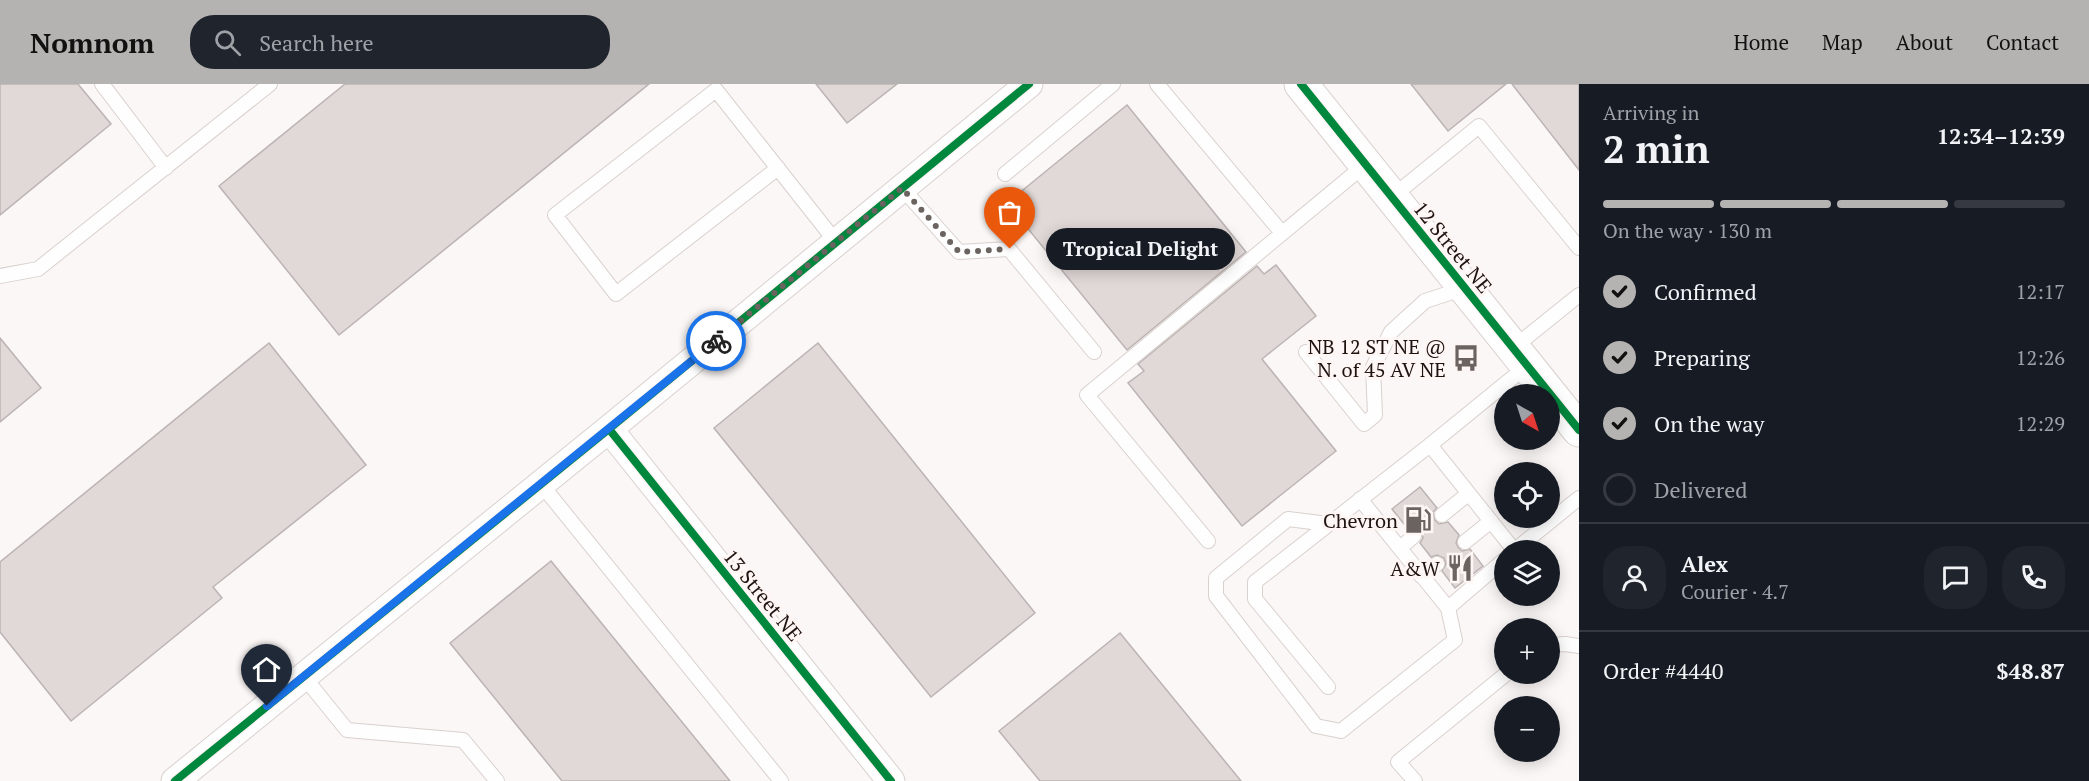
<!DOCTYPE html>
<html lang="en">
<head>
<meta charset="utf-8">
<style>
	body { margin:0; font-family:"PT Serif",serif; background:#20242c; color:#f1f3f6; height:100vh; display:flex; flex-direction:column; font-size:22px; white-space:nowrap }
	* { box-sizing:border-box; margin:0 }
	p { font-size:20px; color:#9ea1a6 }
	.icon { flex:none; width:33px; height:33px; fill:none; stroke:currentColor; stroke-width:2; stroke-linecap:round; stroke-linejoin:round }
	.map { position:relative; flex:1; overflow:hidden }
	.panel { display:flex; flex-direction:column; background:#171b24; width:510px }
	.panel>* { flex:none }
	.needle { width:39px; rotate:141deg }
	.buttons { position:absolute; left:1494px; top:300px; display:grid; gap:12px }
	.buttons a { display:grid; place-items:center; width:66px; height:66px; border-radius:50%; background:#171b24; box-shadow:0 3px 15px #0003; font-size:30px }
	.pin { position:absolute; display:grid; place-items:center; width:51px; height:51px; color:#fff; margin:-62px -26px; border-radius:50% 50% 50% 0; rotate:-45deg; box-shadow:0 0 6px #0007 }
	.pin .icon { rotate:45deg }
	.courier { position:absolute; display:grid; place-items:center; width:60px; height:60px; margin:-30px; border:4px solid #1a73e8; border-radius:50%; background:#fff; color:#222; box-shadow:0 2px 8px #0007 }
	.bubble { position:absolute; height:42px; border-radius:21px; background:#171b24; box-shadow:0 3px 15px #0003; font-size:20px; font-weight:600; line-height:42px; text-align:center }
	.overview em { font-style:normal; font-weight:600 }
	.overview div { display:flex; flex-direction:column-reverse }
	.overview { display:flex; align-items:center; justify-content:space-between; height:102px; padding:0 24px }
	h1 { font-size:39px; font-weight:600; line-height:45px }
	.bar { display:grid; grid-template-columns:repeat(4,1fr); gap:9px 6px; align-content:center; height:72px; padding:0 24px }
	.bar i { height:8px; border-radius:4px; background:#363941 }
	.bar .active { background:#b5b2b2 }
	.bar p { grid-column:span 4 }
	.line { display:flex; align-items:center; gap:15px; padding:0 24px; border-top:2px solid #363941 }
	.line div { flex:1 }
	.round { display:grid; place-items:center; flex:none; width:63px; height:63px; border-radius:24px; background:#20242c }
	ol { padding:0 24px; list-style:none }
	li { display:flex; align-items:center; gap:18px; height:66px }
	li p { margin-inline-start:auto }
	li .icon { padding:6px; border-radius:50%; background:#b5b2b2; color:#111; stroke-width:4 }
	li:last-child { color:#9ea1a6 }
	li i { width:33px; height:33px; border:3px solid #363941; border-radius:50% }
	header { display:flex; align-items:center; gap:36px; box-sizing:border-box; height:84px; padding:0 30px; background:#b5b2b2; color:#111 }
	header strong { font-size:28px }
	nav { display:flex; gap:33px; margin-inline-start:auto; font-size:21px }
	.search { width:420px; height:54px; background:#20242c; display:flex; align-items:center; gap:15px; box-sizing:border-box; padding:0 21px; border-radius:24px; color:#9ea1a6; font-size:22px }
	main { display:flex; flex:1; min-height:0 }
	.map>svg:first-child { display:block }
	.building { fill:#e1d9d7; stroke:#bcb4b2; stroke-width:1.5 }
	.lines { fill:none; stroke-linecap:round; stroke-linejoin:round }
	.lane-casing { stroke:#d9d1cd; stroke-width:16 }
	.street-casing { stroke:#d9d1cd; stroke-width:29 }
	.secondary-casing { stroke:#d9d1cd; stroke-width:35 }
	.lane { stroke:#fefefe; stroke-width:14 }
	.street { stroke:#fefefe; stroke-width:27 }
	.secondary { stroke:#fefefe; stroke-width:33 }
	.cycleway-casing { stroke:#fdf6f4; stroke-width:11 }
	.cycleway { stroke:#00873e; stroke-width:8 }
	.done { stroke:#6b6360; stroke-width:6; stroke-dasharray:0 10.8 }
	.route { stroke:#1a73e8; stroke-width:8 }
	.labels { text-anchor:middle; dominant-baseline:central; stroke-width:6; stroke-linejoin:round; paint-order:stroke }
	.street-label { font-size:20px; fill:#1e130f; stroke:#fdf6f4 }
	.poi-label { font-size:20px; fill:#1e130f; stroke:#fdf6f4; text-anchor:end }
</style>
</head>
<body>
<header>
<strong>Nomnom</strong>
<div class="search"><svg class="icon" aria-label="search" viewBox="0 0 24 24"><circle cx="10" cy="10" r="6"/><path d="M15 15l6 6"/></svg>Search here</div>
<nav><a>Home</a><a>Map</a><a>About</a><a>Contact</a></nav>
</header>
<main>
<div class="map">
<svg width="1579" height="697" viewBox="0 0 1579 697">
	<rect width="100%" height="100%" fill="#fbf7f6"/>
	<path class="building" d="M0 0H78L111 40 0 131Z
		M345 0H649L339 251 219 102Z
		M816 0H897L847 39Z
		M1411 0H1506L1448 47Z
		M1512 0H1579V86Z
		M1127 21 1246 168 1127 266 1007 119Z
		M1276 181 1316 232 1262 275 1336 367 1242 442 1128 299 1144 287 1138 280 1257 182 1264 190Z
		M0 254 41 304 0 338Z
		M269 259 366 381 213 503 222 514 71 637 0 548V478Z
		M818 259 1035 529 931 613 714 344Z
		M1420 403 1437 424 1433 428 1435 436 1439 440 1448 438 1459 451 1456 459 1458 463 1462 467 1470 465 1483 482 1455 504 1442 487 1446 480 1444 474 1437 471 1431 473 1420 459 1423 454 1421 447 1416 443 1408 445 1392 425Z
		M551 477 730 697H562L450 559Z
		M1120 549 1241 697H1040L999 647Z"/>
	<g class="lines">
		<defs>
			<path id="lane" d="M102 0 166 84
				M1157 0 1282 149
				M778 84 616 210 555 131 716 6 836 158
				M1005 90 1113 0
				M902 104 959 168 1009 165 1094 268
				M1392 113 1479 42 1579 164
				M0 192 38 185 270 0
				M1513 264 1579 211
				M1306 268 1364 340 1375 331 1373 283 1391 248 1425 217 1465 204
				M541 400 781 697
				M1360 415 1448 524 1504 476
				M1442 431 1468 410
				M1328 440 1288 435 1216 494V512L1316 642 1341 647 1455 556 1448 524
				M1208 457 1087 311 1366 80
				M1465 458 1491 437
				M1400 464 1414 452
				M1514 466 1430 361 1527 282
				M1515 466 1579 414
				M1421 492 1437 480
				M1550 561 1565 560 1579 562
				M304 593 347 646 463 656 497 697
				M1328 603 1255 515V498L1430 361
				M1415 697 1398 678 1506 590"/>
			<path id="street" d="M609 345 891 697
				M175 697 609 345 1029 0"/>
			<path id="secondary" d="M1301 0 1579 346"/>
		</defs>
		<use href="#lane" class="lane-casing"/>
		<use href="#street" class="street-casing"/>
		<use href="#secondary" class="secondary-casing"/>
		<use href="#lane" class="lane"/>
		<use href="#street" class="street"/>
		<use href="#secondary" class="secondary"/>
		<defs>
			<path id="cycleway" d="M1301 0 1579 346
				M609 345 891 697
				M175 697 609 345 1029 0"/>
		</defs>
		<use href="#cycleway" class="cycleway-casing"/>
		<use href="#cycleway" class="cycleway"/>
	</g>
	<g class="lines">
		<path class="done" d="M716 257 902 104 959 168 1010 165"/>
		<path class="route" d="M267 622 716 257"/>
	</g>
	<defs>
		<symbol id="bus-bare" viewBox="-9 -9 18 18"><path d="M-5-6H5V4H4V6H2V4H-2V6H-4V4H-5ZM-3.5-4V0h7V-4ZM-3.5 1.2v1.5H-2V1.2ZM2 1.2v1.5H3.5V1.2Z" fill="#6b6360" stroke="#fdf6f4" stroke-width="2.5" paint-order="stroke"/></symbol>
		<symbol id="fuel-bare" viewBox="-9 -9 18 18"><path d="M-5.5-6h7V0h2V4h1.3V-2.5L3-4.5l.8-.8L6-3V5H2.5V1h-1V6h-7ZM-4.2-4.7v3.2H.2V-4.7Z" fill="#6b6360" stroke="#fdf6f4" stroke-width="2.5" paint-order="stroke"/></symbol>
		<symbol id="restaurant-bare" viewBox="-9 -9 18 18"><path d="M-5-6h1v4h1v-4h1v4h1v-4h1v5L-1.5 .5V6h-2V.5L-5-1ZM5-6V6H3V1.5H1.5Q1.5-4 5-6Z" fill="#6b6360" stroke="#fdf6f4" stroke-width="2.5" paint-order="stroke"/></symbol>
	</defs>
	<g fill-rule="evenodd">
		<use href="#bus-bare" x="1447" y="255" width="38" height="38"/>
		<use href="#fuel-bare" x="1399" y="417" width="38" height="38"/>
		<use href="#restaurant-bare" x="1441" y="465" width="38" height="38"/>
	</g>
	<g class="labels">
		<g class="street-label">
			<text transform="translate(1453 163) rotate(51)">12 Street NE</text>
			<text transform="translate(763 511) rotate(51)">13 Street NE</text>
		</g>
		<g class="poi-label">
			<text x="1446" y="262">NB 12 ST NE @<tspan x="1446" dy="23">N. of 45 AV NE</tspan></text>
			<text x="1398" y="436">Chevron</text>
			<text x="1440" y="484">A&amp;W</text>
		</g>
	</g>
</svg>
<div class="buttons">
<a><svg class="needle" viewBox="-14 -14 28 28"><path d="M0-13l5 13h-10z" fill="#e53935"/><path d="M0 13l5-13h-10z" fill="#9ea1a6"/></svg></a>
<a><svg class="icon" aria-label="locate" viewBox="0 0 24 24"><circle cx="12" cy="12" r="6"/><path d="M12 2v4M12 18v4M2 12h4M18 12h4"/></svg></a>
<a><svg class="icon" aria-label="layers" viewBox="0 0 24 24"><path d="M12 4l9 5-9 5-9-5zM3 14l9 5 9-5"/></svg></a>
<a>+</a>
<a>−</a>
</div>
<div class="pin" style="left:1010px;top:165px;background:#ea580c"><svg class="icon" aria-label="bag" viewBox="0 0 24 24"><path d="M5 8h14l-1 12H6zM9 8a3 3 0 0 1 6 0"/></svg></div>
<div class="pin" style="left:267px;top:622px;background:#1f2937"><svg class="icon" aria-label="home" viewBox="0 0 24 24"><path d="M3 11l9-7 9 7M6 9v11h12V9"/></svg></div>
<div class="courier" style="left:716px;top:257px"><svg class="icon" aria-label="bike" viewBox="0 0 24 24"><circle cx="6" cy="16" r="4"/><circle cx="18" cy="16" r="4"/><path d="M6 16l4-8h5l3 8M10 8l3 8H6M13 5h3"/></svg></div>
<div class="bubble" style="left:1046px;top:144px;width:189px">Tropical Delight</div>
</div>
<section class="panel">
<div class="overview"><div><h1>2 min</h1><p>Arriving in</p></div><em>12:34–12:39</em></div>
<div class="bar"><i class="active"></i><i class="active"></i><i class="active"></i><i></i><p>On the way · 130 m</p></div>
<ol>
<li><svg class="icon" aria-label="check" viewBox="0 0 24 24"><path d="M5 12l5 5 9-10"/></svg>Confirmed<p>12:17</p></li>
<li><svg class="icon" aria-label="check" viewBox="0 0 24 24"><path d="M5 12l5 5 9-10"/></svg>Preparing<p>12:26</p></li>
<li><svg class="icon" aria-label="check" viewBox="0 0 24 24"><path d="M5 12l5 5 9-10"/></svg>On the way<p>12:29</p></li>
<li><i></i>Delivered</li>
</ol>
<div class="line" style="height:108px"><a class="round"><svg class="icon" aria-label="person" viewBox="0 0 24 24"><circle cx="12" cy="8" r="4"/><path d="M4 21q1-7 8-7t8 7"/></svg></a><div><b>Alex</b><p>Courier · 4.7</p></div><a class="round"><svg class="icon" aria-label="chat" viewBox="0 0 24 24"><path d="M4 5h16v11H9l-5 4z"/></svg></a><a class="round"><svg class="icon" aria-label="phone" viewBox="0 0 24 24"><path d="M5 4h4l2 5-3 2q2 4 5 5l2-3 5 2v4C11 20 4 13 5 4z"/></svg></a></div>
<div class="line" style="height:78px"><div>Order #4440</div><b>$48.87</b></div>
</section>
</main>
</body>
</html>
